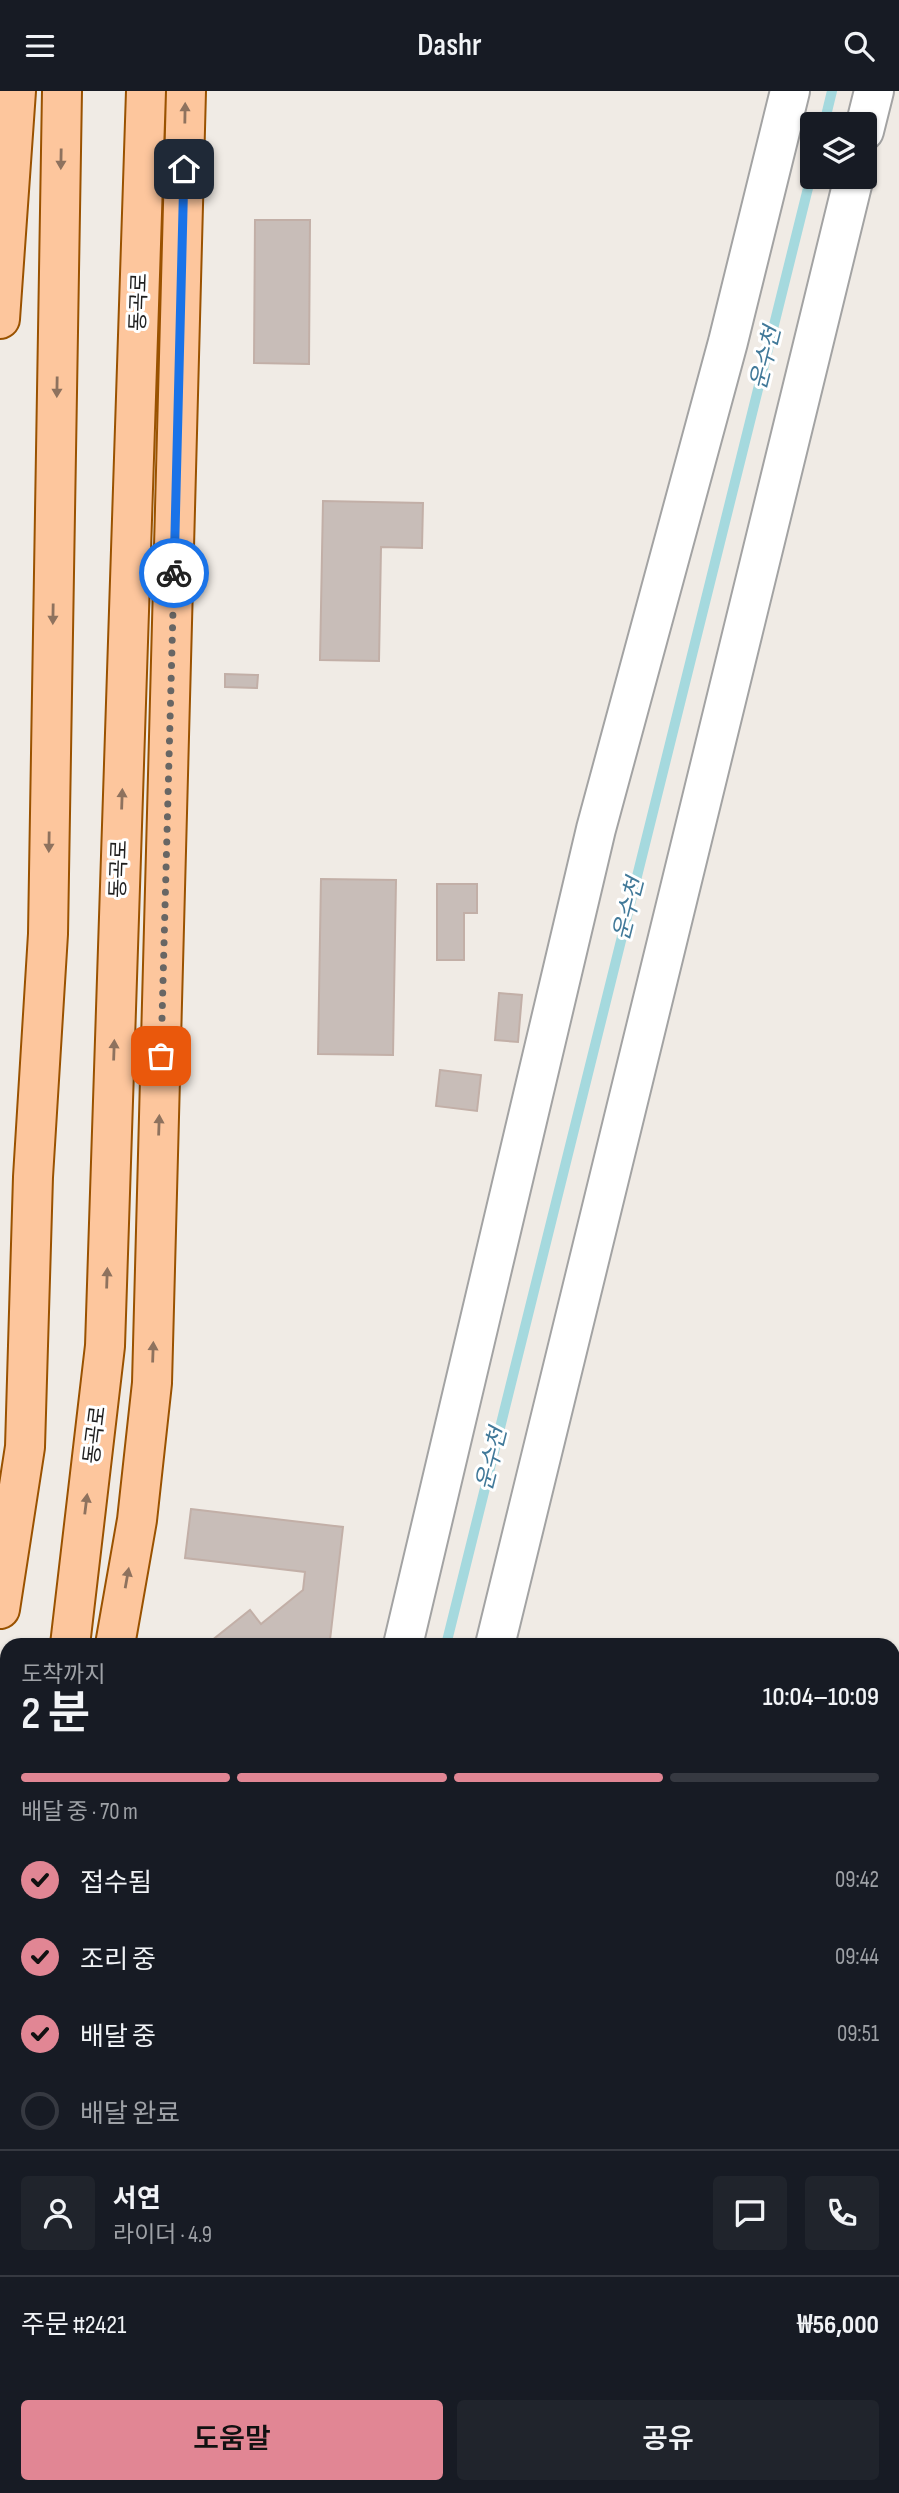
<!DOCTYPE html>
<html lang="ko">
<head>
<meta charset="utf-8">
<style>
	body { margin:0; font-family:"Sofia Sans Condensed","Noto Sans KR",sans-serif; background:#20242c; color:#f1f3f6; height:100vh; display:flex; flex-direction:column; font-size:26px; white-space:nowrap }
	* { box-sizing:border-box; margin:0 }
	p { font-size:23px; color:#9ea1a6 }
	.icon { flex:none; width:38px; height:38px; fill:none; stroke:currentColor; stroke-width:2; stroke-linecap:round; stroke-linejoin:round }
	.map { position:relative; flex:1; overflow:hidden }
	.side { position:absolute; left:0px; top:1547px; width:900px; height:856px; display:flex; flex-direction:column; background:#171b24; border-radius:21px 21px 0 0; box-shadow:0 2px 5px #0004 }
	.side>* { flex:none }
	.fabs { position:absolute; left:800px; top:21px; display:grid; gap:14px }
	.fabs a { display:grid; place-items:center; width:77px; height:77px; border-radius:7px; background:#171b24; box-shadow:0 2px 5px #0004; font-size:35px }
	.pin { position:absolute; display:grid; place-items:center; width:60px; height:60px; color:#fff; margin:-30px; border-radius:14px; box-shadow:0 4px 10px #0006 }
	.courier { position:absolute; display:grid; place-items:center; width:70px; height:70px; margin:-35px; border:5px solid #1a73e8; border-radius:50%; background:#fff; color:#222; box-shadow:0 2px 9px #0007 }
	.head em { font-style:normal; font-weight:600 }
	.head div { display:flex; flex-direction:column-reverse }
	.head { display:flex; align-items:center; justify-content:space-between; height:119px; padding:0 21px }
	h1 { font-size:46px; font-weight:600; line-height:52px }
	.bar { display:grid; grid-template-columns:repeat(4,1fr); gap:10px 7px; align-content:center; height:84px; padding:0 21px }
	.bar i { height:9px; border-radius:5px; background:#363941 }
	.bar .current { background:#e18694 }
	.bar p { grid-column:span 4 }
	.line { display:flex; align-items:center; gap:18px; padding:0 21px; border-top:2px solid #363941 }
	.line div { flex:1 }
	.round { display:grid; place-items:center; flex:none; width:74px; height:74px; border-radius:7px; background:#20242c }
	ol { padding:0 21px; list-style:none }
	li { display:flex; align-items:center; gap:21px; height:77px }
	li p { margin-inline-start:auto }
	li .icon { padding:7px; border-radius:50%; background:#e18694; color:#111; stroke-width:4 }
	li:last-child { color:#9ea1a6 }
	li i { width:38px; height:38px; border:4px solid #363941; border-radius:50% }
	.cta { display:flex; gap:14px; margin-top:auto; padding:14px 21px }
	.cta a { flex:1; height:80px; border-radius:7px; background:#e18694; color:#111; font-size:28px; font-weight:600; line-height:80px; text-align:center }
	.cta a+a { background:#20242c; color:#f1f3f6 }
	header { display:flex; justify-content:space-between; align-items:center; height:91px; padding:0 21px; background:#171b24; font-size:32px; font-weight:600 }
	.map>svg:first-child { display:block }
	.forest { fill:url(#forest-firs) }
	.park { fill:url(#park-dots) }
	.lines { fill:none; stroke-linecap:round; stroke-linejoin:round }
	.stream { stroke:#a5d9de; stroke-width:10 }
	.building { fill:#c8bdb8; stroke:#c2afa7; stroke-width:2 }
	.minor-casing { stroke:#a3a3a3; stroke-width:42 }
	.major-casing { stroke:#9a5200; stroke-width:42 }
	.minor { stroke:#fff; stroke-width:38 }
	.major { stroke:#fdc69d; stroke-width:38 }
	.oneway { fill:#8e725e }
	.done { stroke:#686664; stroke-width:7; stroke-dasharray:0 12.6 }
	.route { stroke:#1a73e8; stroke-width:9 }
	.labels { text-anchor:middle; dominant-baseline:central; stroke-width:6; stroke-linejoin:round; paint-order:stroke }
	.street-label { font-size:21px; fill:#1f1f1f; stroke:#fff }
	.water-label { font-size:23px; font-style:italic; fill:#417999; stroke:#fff }
</style>
</head>
<body>
<header><svg class="icon" aria-label="menu" viewBox="0 0 24 24"><path d="M4 6h16M4 12h16M4 18h16"/></svg>Dashr<svg class="icon" aria-label="search" viewBox="0 0 24 24"><circle cx="10" cy="10" r="6"/><path d="M15 15l6 6"/></svg></header>
<div class="map">
<svg width="899" height="2402" viewBox="0 0 899 2402">
	<defs>
		<pattern id="forest-firs" width="22" height="20" patternUnits="userSpaceOnUse" patternTransform="scale(1.75)"><rect width="22" height="20" fill="#b1d09a"/><path d="M5 1l3.5 6h-7zM16 11l3.5 6h-7z" fill="#98b284"/></pattern>
		<pattern id="park-dots" width="8" height="8" patternUnits="userSpaceOnUse" patternTransform="scale(1.75)"><rect width="8" height="8" fill="#c5fac2"/><path d="M2 2h.1M6 6h.1" fill="none" stroke="#a9d6a6" stroke-width="1.8" stroke-linecap="round"/></pattern>
	</defs>
	<rect width="100%" height="100%" fill="#f0ebe5"/>
	<path class="forest" d="M7 2047V2177L0 2183V2073Z"/>
	<path class="park" d="M893 1988H899V2085H893Z
		M423 2396H572L570 2402H421Z"/>
	<g class="lines">
		<path class="stream" d="M824 33 832 0
			M446 1554 812 81
			M311 2402 313 2396"/>
	</g>
	<path class="building" d="M255 129H310L309 273 254 272Z
		M323 410 423 412 422 457 381 456 379 570 320 569Z
		M225 583 258 584 257 597 225 596Z
		M321 788 396 789 393 964 318 963Z
		M437 793H477V822H464V869H437Z
		M499 902 522 904 518 951 495 949Z
		M440 979 481 984 477 1020 436 1015Z
		M191 1418 343 1436 330 1549 323 1554H206L250 1519 261 1533 303 1499 305 1481 185 1467Z
		M892 2246 899 2252V2283L892 2290Z
		M0 2385 7 2388V2396H226L224 2402H0Z
		M680 2396H787L781 2402H686Z"/>
	<g class="lines">
		<defs>
			<path id="minor" d="M864 40 874 0
				M403 1554 596 738 728 251 790 0
				M495 1554 854 86
				M0 1646 7 1649
				M374 2402 376 2396"/>
			<path id="major" d="M0 228 16 0
				M0 1518 25 1356 33 1086 48 843 62 0
				M70 1554 105 1255 146 0
				M115 1554 137 1429 152 1292 186 0
				M0 1748 7 1747
				M892 1848 899 1849
				M0 1878 7 1877
				M892 1916H899
				M0 1950 7 1949
				M0 2037 7 2013
				M0 2247 7 2239"/>
		</defs>
		<use href="#minor" class="minor-casing"/>
		<use href="#major" class="major-casing"/>
		<use href="#minor" class="minor"/>
		<use href="#major" class="major"/>
	</g>
	<defs><path id="oneway-solid" d="M-6-.8H1V-3.2L6.5 0L1 3.2V.8H-6Z" transform="scale(1.75)"/></defs>
	<g class="oneway">
		<use href="#oneway-solid" transform="translate(185 22) rotate(-89)"/>
		<use href="#oneway-solid" transform="translate(61 68) rotate(91)"/>
		<use href="#oneway-solid" transform="translate(57 296) rotate(91)"/>
		<use href="#oneway-solid" transform="translate(53 523) rotate(91)"/>
		<use href="#oneway-solid" transform="translate(122 708) rotate(-88)"/>
		<use href="#oneway-solid" transform="translate(49 751) rotate(91)"/>
		<use href="#oneway-solid" transform="translate(114 959) rotate(-88)"/>
		<use href="#oneway-solid" transform="translate(159 1034) rotate(-88)"/>
		<use href="#oneway-solid" transform="translate(107 1187) rotate(-88)"/>
		<use href="#oneway-solid" transform="translate(153 1261) rotate(-88)"/>
		<use href="#oneway-solid" transform="translate(86 1413) rotate(-83)"/>
		<use href="#oneway-solid" transform="translate(127 1487) rotate(-80)"/>
	</g>
	<g class="lines">
		<path class="done" d="M161 965 174 482"/>
		<path class="route" d="M174 482 184 78"/>
	</g>
	<g class="labels">
		<g class="street-label">
			<text transform="translate(139 211) rotate(-88)">동곡로</text>
			<text transform="translate(119 778) rotate(-88)">동곡로</text>
			<text transform="translate(95 1344) rotate(-83)">동곡로</text>
		</g>
		<g class="water-label">
			<text transform="translate(766 267) rotate(-76)">운수천</text>
			<text transform="translate(629 818) rotate(-76)">운수천</text>
			<text transform="translate(492 1368) rotate(-76)">운수천</text>
		</g>
	</g>
</svg>
<div class="fabs">
<a><svg class="icon" aria-label="layers" viewBox="0 0 24 24"><path d="M12 4l9 5-9 5-9-5zM3 14l9 5 9-5"/></svg></a>
</div>
<div class="pin" style="left:161px;top:965px;background:#ea580c"><svg class="icon" aria-label="bag" viewBox="0 0 24 24"><path d="M5 8h14l-1 12H6zM9 8a3 3 0 0 1 6 0"/></svg></div>
<div class="pin" style="left:184px;top:78px;background:#1f2937"><svg class="icon" aria-label="home" viewBox="0 0 24 24"><path d="M3 11l9-7 9 7M6 9v11h12V9"/></svg></div>
<div class="courier" style="left:174px;top:482px"><svg class="icon" aria-label="bike" viewBox="0 0 24 24"><circle cx="6" cy="16" r="4"/><circle cx="18" cy="16" r="4"/><path d="M6 16l4-8h5l3 8M10 8l3 8H6M13 5h3"/></svg></div>
<section class="side">
<div class="head"><div><h1>2 분</h1><p>도착까지</p></div><em>10:04–10:09</em></div>
<div class="bar"><i class="current"></i><i class="current"></i><i class="current"></i><i></i><p>배달 중 · 70 m</p></div>
<ol>
<li><svg class="icon" aria-label="check" viewBox="0 0 24 24"><path d="M5 12l5 5 9-10"/></svg>접수됨<p>09:42</p></li>
<li><svg class="icon" aria-label="check" viewBox="0 0 24 24"><path d="M5 12l5 5 9-10"/></svg>조리 중<p>09:44</p></li>
<li><svg class="icon" aria-label="check" viewBox="0 0 24 24"><path d="M5 12l5 5 9-10"/></svg>배달 중<p>09:51</p></li>
<li><i></i>배달 완료</li>
</ol>
<div class="line" style="height:126px"><a class="round"><svg class="icon" aria-label="person" viewBox="0 0 24 24"><circle cx="12" cy="8" r="4"/><path d="M4 21q1-7 8-7t8 7"/></svg></a><div><b>서연</b><p>라이더 · 4.9</p></div><a class="round"><svg class="icon" aria-label="chat" viewBox="0 0 24 24"><path d="M4 5h16v11H9l-5 4z"/></svg></a><a class="round"><svg class="icon" aria-label="phone" viewBox="0 0 24 24"><path d="M5 4h4l2 5-3 2q2 4 5 5l2-3 5 2v4C11 20 4 13 5 4z"/></svg></a></div>
<div class="line" style="height:91px"><div>주문 #2421</div><b>₩56,000</b></div>
<div class="cta"><a>도움말</a><a>공유</a></div>
</section>
</div>
</body>
</html>
